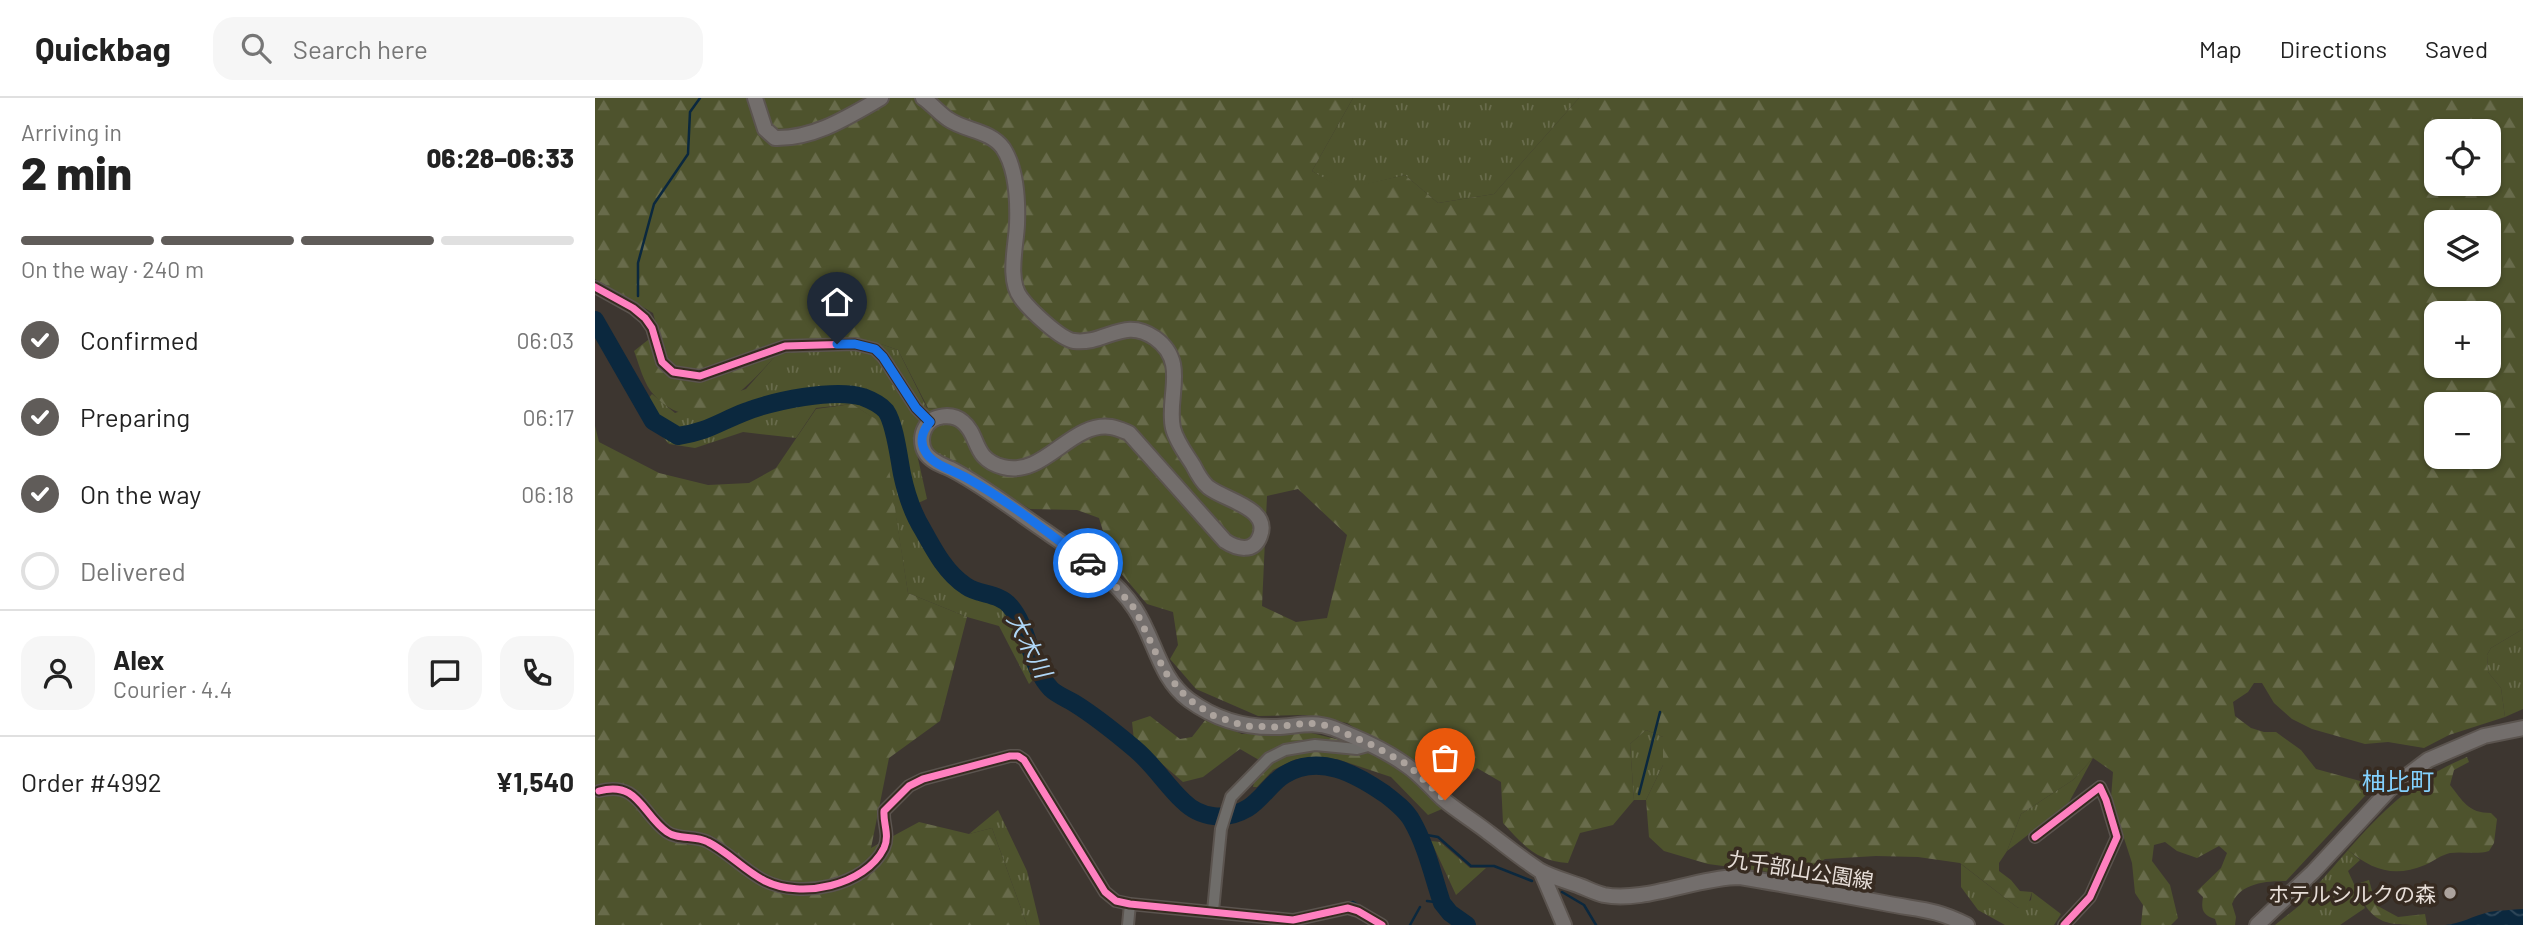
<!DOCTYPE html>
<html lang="en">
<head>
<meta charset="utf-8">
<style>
	body { margin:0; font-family:Barlow,"Noto Sans JP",sans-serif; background:#f6f6f6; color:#222; height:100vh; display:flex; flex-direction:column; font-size:26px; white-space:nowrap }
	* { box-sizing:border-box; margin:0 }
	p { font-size:23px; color:#767676 }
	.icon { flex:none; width:38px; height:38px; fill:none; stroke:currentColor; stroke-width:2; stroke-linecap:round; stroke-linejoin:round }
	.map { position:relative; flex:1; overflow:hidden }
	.details { display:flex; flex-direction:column; background:#fff; width:595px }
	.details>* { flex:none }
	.fabs { position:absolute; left:1829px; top:21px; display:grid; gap:14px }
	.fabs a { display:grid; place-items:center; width:77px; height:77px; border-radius:14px; background:#fff; box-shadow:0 2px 5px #0004; font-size:35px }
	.pin { position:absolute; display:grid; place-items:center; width:60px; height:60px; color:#fff; margin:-72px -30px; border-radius:50% 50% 50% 0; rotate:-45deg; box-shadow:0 0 7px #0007 }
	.pin .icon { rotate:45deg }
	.courier { position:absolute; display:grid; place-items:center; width:70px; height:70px; margin:-35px; border:5px solid #1a73e8; border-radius:50%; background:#fff; color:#222; box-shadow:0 2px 9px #0007 }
	.summary em { font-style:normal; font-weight:800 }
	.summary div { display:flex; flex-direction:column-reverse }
	.summary { display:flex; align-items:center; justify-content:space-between; height:119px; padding:0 21px }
	h1 { font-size:46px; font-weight:800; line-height:52px }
	.bar { display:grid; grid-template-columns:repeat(4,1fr); gap:10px 7px; align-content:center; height:84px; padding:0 21px }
	.bar i { height:9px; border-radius:5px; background:#e0e0e0 }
	.bar .on { background:#605c59 }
	.bar p { grid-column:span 4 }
	.line { display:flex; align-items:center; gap:18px; padding:0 21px; border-top:2px solid #e0e0e0 }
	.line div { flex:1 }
	.round { display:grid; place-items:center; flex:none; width:74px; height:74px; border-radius:21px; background:#f6f6f6 }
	ol { padding:0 21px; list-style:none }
	li { display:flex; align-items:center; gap:21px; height:77px }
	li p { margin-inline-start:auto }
	li .icon { padding:7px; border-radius:50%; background:#605c59; color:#fff; stroke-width:4 }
	li:last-child { color:#767676 }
	li i { width:38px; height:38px; border:4px solid #e0e0e0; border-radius:50% }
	header { display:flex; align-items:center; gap:42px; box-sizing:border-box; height:98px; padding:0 35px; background:#fff; border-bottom:2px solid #e0e0e0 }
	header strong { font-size:33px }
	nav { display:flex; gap:38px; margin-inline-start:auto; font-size:24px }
	.search { width:490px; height:63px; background:#f6f6f6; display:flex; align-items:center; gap:18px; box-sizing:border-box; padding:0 24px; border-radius:21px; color:#767676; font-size:26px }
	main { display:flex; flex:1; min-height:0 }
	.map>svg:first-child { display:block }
	.grass { fill:url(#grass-tufts) }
	.forest { fill:url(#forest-firs); fill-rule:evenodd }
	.water { fill:url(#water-waves) }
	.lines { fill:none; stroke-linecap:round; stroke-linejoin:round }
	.stream { stroke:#0b283e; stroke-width:2.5 }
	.river { stroke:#0b283e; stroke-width:18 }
	.street-casing { stroke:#5b544f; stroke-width:14 }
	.secondary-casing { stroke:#5b544f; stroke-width:18 }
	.street { stroke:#6f6d6a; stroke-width:10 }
	.secondary { stroke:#736e6c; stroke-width:14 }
	.cycleway-casing { stroke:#372b21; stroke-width:11 }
	.cycleway { stroke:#ff80c0; stroke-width:7 }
	.done { stroke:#aca39d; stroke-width:7; stroke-dasharray:0 12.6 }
	.route { stroke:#1a73e8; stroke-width:9 }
	.poi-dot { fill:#aca39d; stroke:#372b21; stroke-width:2.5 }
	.labels { text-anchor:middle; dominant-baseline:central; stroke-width:7; stroke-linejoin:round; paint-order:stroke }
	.street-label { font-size:21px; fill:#e7ded8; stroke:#372b21 }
	.poi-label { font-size:21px; fill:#e7ded8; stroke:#372b21; text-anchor:end }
	.water-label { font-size:23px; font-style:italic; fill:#b0d7f7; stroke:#372b21 }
	.quarter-label { font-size:24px; fill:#83d1fe; stroke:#372b21 }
</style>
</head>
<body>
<header>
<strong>Quickbag</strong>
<div class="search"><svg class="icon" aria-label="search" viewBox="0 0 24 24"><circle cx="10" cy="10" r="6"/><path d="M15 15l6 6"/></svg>Search here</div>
<nav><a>Map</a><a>Directions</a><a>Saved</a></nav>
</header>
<main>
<section class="details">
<div class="summary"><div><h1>2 min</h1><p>Arriving in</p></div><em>06:28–06:33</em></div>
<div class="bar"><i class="on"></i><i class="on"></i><i class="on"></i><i></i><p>On the way · 240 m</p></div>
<ol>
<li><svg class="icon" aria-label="check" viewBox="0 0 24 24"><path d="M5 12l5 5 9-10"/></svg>Confirmed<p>06:03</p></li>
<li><svg class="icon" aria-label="check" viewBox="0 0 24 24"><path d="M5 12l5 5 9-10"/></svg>Preparing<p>06:17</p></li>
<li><svg class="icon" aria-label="check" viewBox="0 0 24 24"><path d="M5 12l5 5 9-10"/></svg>On the way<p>06:18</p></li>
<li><i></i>Delivered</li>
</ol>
<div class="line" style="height:126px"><a class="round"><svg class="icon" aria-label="person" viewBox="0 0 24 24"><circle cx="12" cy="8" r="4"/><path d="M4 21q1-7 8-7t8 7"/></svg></a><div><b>Alex</b><p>Courier · 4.4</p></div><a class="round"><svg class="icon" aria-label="chat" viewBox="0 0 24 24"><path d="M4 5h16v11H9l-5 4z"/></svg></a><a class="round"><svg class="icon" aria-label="phone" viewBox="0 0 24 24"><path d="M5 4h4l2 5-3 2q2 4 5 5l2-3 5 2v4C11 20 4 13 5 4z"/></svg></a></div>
<div class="line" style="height:91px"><div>Order #4992</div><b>¥1,540</b></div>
</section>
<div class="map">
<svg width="1928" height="827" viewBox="0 0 1928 827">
	<defs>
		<pattern id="grass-tufts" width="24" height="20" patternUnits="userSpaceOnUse" patternTransform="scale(1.75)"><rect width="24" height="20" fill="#4e532d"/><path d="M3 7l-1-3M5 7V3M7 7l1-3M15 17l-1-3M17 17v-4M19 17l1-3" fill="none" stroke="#686b4b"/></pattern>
		<pattern id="forest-firs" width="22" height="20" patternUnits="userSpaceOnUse" patternTransform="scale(1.75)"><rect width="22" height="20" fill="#4e532d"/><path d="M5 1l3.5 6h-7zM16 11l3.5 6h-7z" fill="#686b4b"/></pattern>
		<pattern id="water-waves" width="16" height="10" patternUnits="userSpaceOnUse" patternTransform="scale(1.75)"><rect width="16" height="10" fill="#0b283e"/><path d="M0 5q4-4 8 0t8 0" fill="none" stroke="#2f4759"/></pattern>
	</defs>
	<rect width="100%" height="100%" fill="#3d3630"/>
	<path class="grass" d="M758 0H984L899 96 843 105 810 77 748 92 717 73Z
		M286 246 303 252 332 310 355 313V362L322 356 332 401 314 409 339 467 364 492 412 511 445 575 434 586 404 528 372 519 313 495 286 325 257 306 221 310 201 340 148 334 100 350 74 346 44 312 57 296 80 315 151 291 182 256Z
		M1928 531V611L1910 619 1906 590 1893 574 1892 557 1896 550Z
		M1051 632 1068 639V667L1051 702H1039L1035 646Z
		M1498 660 1473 706 1412 753 1426 716 1478 682Z
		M403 712 432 773 445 827H432L397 730 374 736Z
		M836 743 845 744 875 770H891L861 797Z
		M1753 752 1765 762 1753 773 1770 810 1745 827H1680L1705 807Z
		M1366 766 1423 810 1436 802 1437 794 1466 816 1459 827H1410L1383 812 1366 789Z"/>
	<path class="forest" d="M0 0H758L717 73 748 91 810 77 843 105 899 96 984 0H1928V531L1896 550 1892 557 1893 574 1906 590 1910 619 1854 637 1829 650 1793 644 1770 646 1717 631 1697 621 1679 605 1667 585H1659L1653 594 1638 604 1640 618 1656 630 1669 634H1681L1706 652 1721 671 1780 687 1691 783C1671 783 1645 785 1637 806L1641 819 1640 827H1622L1620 821C1607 817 1606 811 1608 799L1602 793 1626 770 1632 755 1624 748 1602 760 1582 753 1570 744 1559 747 1557 763 1575 787 1583 820 1576 827H1546L1548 807 1540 795 1537 765 1516 700 1518 674 1498 660 1478 682 1426 716 1412 753 1404 765V773L1416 782 1425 793 1437 794 1433 807 1423 810 1365 765 1323 759 1281 758 1230 761 1204 778 1113 766 1069 753 1054 739 1051 702 1068 667V639L1051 632 1035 646 1039 702 1018 727 985 735 973 765C940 762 929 748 908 725L906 684 882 670 858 692 752 625 709 617 663 618 601 591 575 561 583 547 578 514 552 506 518 466 504 420 482 412 435 411 355 362V313L333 310 303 252 286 246 182 256C152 290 102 345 59 297 49 287 44 266 39 253L63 234 58 215 0 181ZM1841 33H1894V86H1841ZM1841 124H1894V177H1841ZM1841 215H1894V268H1841ZM1841 306H1894V359H1841ZM703 391 752 437 732 520 701 524 667 508 672 398Z
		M257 306 287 325 313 495 372 519 345 623 294 660 276 750 324 724 374 736 397 730 432 827H0V328L4 344 64 375 113 387 154 385 181 370 221 311Z
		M555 618 585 641 597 639 611 621 647 636 708 633 762 646 811 675 847 711 833 717 796 679 742 661H701L678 672 662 689H658L664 662 645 651 608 679 588 684 539 642 537 624Z
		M1872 659 1874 664 1859 672 1855 687C1868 703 1873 715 1896 715L1902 721 1899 745 1894 753C1881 757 1868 753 1855 755 1846 757 1839 763 1830 767 1799 780 1777 772 1753 752 1789 711 1821 680 1872 659Z
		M1774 782 1781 807 1803 819 1830 816 1832 827C1788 827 1778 827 1759 787Z"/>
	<path class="water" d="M1928 811V827H1850C1865 826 1878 818 1894 814 1905 812 1917 812 1928 811Z"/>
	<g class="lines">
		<path class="stream" d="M43 198V165L59 106 93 56 95 14 105 0
			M1044 696 1065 614
			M817 722 832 737 843 739 876 768H899L937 783
			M967 794 989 807 1001 827
			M832 803 847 805
			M750 806 758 804 766 809
			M815 827 825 809"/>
		<path class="river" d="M0 222 58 323 83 338C112 334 124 324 150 314 178 303 239 290 268 299 276 302 285 306 291 313 300 326 304 361 307 376 311 395 318 416 328 432 339 452 351 475 371 488 383 497 405 495 415 508 435 531 434 568 456 591 462 597 471 600 479 605 500 618 521 635 540 651 559 667 571 687 588 703 606 721 631 723 653 710 667 701 676 685 689 677 724 655 761 676 790 696 799 703 811 712 817 723 831 747 838 778 847 805L855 815 872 827"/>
		<defs>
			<path id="street" d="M0 189 38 210 50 220 57 230 67 264 78 274 105 278 190 248 260 246 280 251 288 259 321 310 335 324
				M4 693C43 682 47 716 72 734 83 742 100 737 113 744 133 754 150 773 170 783 206 801 270 788 289 750 295 737 288 726 289 713L314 688 328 681 415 658H423L429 662 510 794 521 803 535 806 698 822 753 810 763 813 787 827
				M1440 739 1505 689 1511 702 1522 739 1495 799 1469 827
				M618 813 626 731 636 699 674 660 690 652 720 647 762 651 777 647
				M533 827 535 806"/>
			<path id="secondary" d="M160 0 170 31 180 40C219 41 253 19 286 0
				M328 0C337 6 344 15 353 21 370 33 395 32 408 50 422 71 423 102 422 127 421 148 412 182 426 200 435 212 465 241 479 243 510 247 529 218 560 240 594 264 571 299 578 330 581 343 591 356 598 367 602 375 606 383 613 389 629 402 676 410 665 438 659 455 642 451 630 443L534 335C529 333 522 330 516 329 476 323 449 380 408 369 377 361 385 338 368 324 358 315 337 316 330 330 326 337 326 347 330 354 335 363 347 367 356 371 389 388 419 412 450 433 481 455 519 479 540 511 560 541 564 580 594 602 620 621 651 630 682 629 702 628 719 623 738 630 763 640 789 651 811 667 825 676 836 690 848 701 862 713 879 723 894 735 910 747 927 761 944 772 956 779 972 783 985 788 993 791 1001 795 1009 797 1048 805 1103 779 1145 779 1193 787 1241 796 1289 805 1323 812 1339 810 1372 827
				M946 773 969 827
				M1662 827 1718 774 1796 690 1833 662 1889 638 1928 630"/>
		</defs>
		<use href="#street" class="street-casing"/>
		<use href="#secondary" class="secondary-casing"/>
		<use href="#street" class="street"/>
		<use href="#secondary" class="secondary"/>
		<defs>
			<path id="cycleway" d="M0 189 38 210 50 220 57 230 67 264 78 274 105 278 190 248 260 246 280 251 288 259 321 310 335 324
				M4 693C43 682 47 716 72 734 83 742 100 737 113 744 133 754 150 773 170 783 206 801 270 788 289 750 295 737 288 726 289 713L314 688 328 681 415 658H423L429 662 510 794 521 803 535 806 698 822 753 810 763 813 787 827
				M1440 739 1505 689 1511 702 1522 739 1495 799 1469 827"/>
		</defs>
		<use href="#cycleway" class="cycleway-casing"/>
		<use href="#cycleway" class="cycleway"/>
	</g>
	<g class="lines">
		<path class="done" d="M493 465 514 481 540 511 570 574 592 600 617 617 650 628 681 629 713 625 734 628 777 647 813 667 850 702"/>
		<path class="route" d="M242 246H260L280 251 288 259 321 310 335 324C328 332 324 343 330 353 337 367 358 372 370 379 412 402 455 436 493 465"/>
	</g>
	<circle class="poi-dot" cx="1855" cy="795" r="7"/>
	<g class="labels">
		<g class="street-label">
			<text transform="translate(1206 771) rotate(9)">九千部山公園線</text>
		</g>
		<g class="poi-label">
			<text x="1841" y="795">ホテルシルクの森</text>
		</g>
		<g class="water-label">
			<text transform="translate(435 547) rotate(63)">大木川</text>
		</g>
		<g class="quarter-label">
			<text x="1803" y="682">柚比町</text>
		</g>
	</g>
</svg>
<div class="fabs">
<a><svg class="icon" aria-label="locate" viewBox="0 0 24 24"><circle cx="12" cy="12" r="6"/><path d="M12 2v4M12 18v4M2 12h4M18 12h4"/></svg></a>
<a><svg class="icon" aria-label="layers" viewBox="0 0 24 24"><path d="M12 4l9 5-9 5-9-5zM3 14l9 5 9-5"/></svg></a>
<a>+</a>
<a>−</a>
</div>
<div class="pin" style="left:850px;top:702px;background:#ea580c"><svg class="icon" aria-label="bag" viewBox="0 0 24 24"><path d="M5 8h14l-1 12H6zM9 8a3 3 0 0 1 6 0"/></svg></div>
<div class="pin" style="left:242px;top:246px;background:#1f2937"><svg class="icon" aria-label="home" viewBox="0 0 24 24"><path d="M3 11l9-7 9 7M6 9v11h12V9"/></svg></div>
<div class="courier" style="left:493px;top:465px"><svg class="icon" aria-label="car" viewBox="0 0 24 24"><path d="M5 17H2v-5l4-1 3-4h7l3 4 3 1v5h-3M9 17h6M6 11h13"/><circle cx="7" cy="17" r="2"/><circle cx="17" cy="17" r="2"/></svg></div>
</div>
</main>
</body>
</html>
